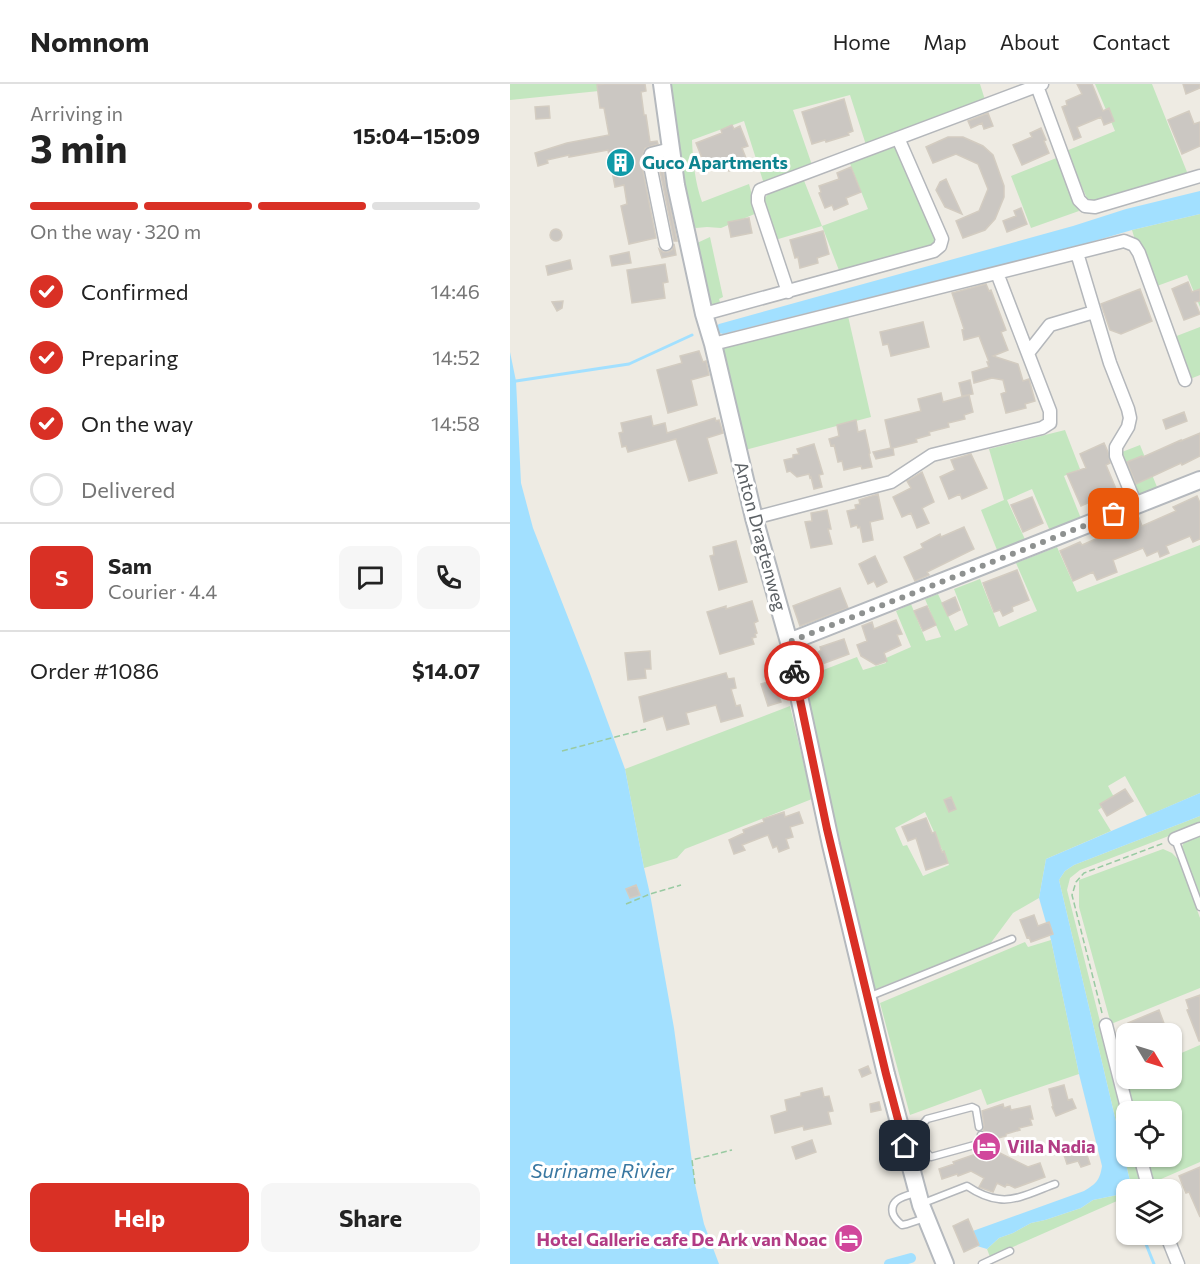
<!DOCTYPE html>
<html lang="en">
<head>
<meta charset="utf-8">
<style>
	body { margin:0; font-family:Commissioner,sans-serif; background:#f6f6f6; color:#222; height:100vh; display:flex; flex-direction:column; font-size:22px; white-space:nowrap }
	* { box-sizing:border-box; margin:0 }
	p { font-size:20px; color:#767676 }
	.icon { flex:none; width:33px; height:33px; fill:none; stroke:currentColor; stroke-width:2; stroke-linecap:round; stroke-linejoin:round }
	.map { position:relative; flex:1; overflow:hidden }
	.panel { display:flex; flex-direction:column; background:#fff; width:510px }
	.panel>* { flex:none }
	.needle { width:39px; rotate:128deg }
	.buttons { position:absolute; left:606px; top:939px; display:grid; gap:12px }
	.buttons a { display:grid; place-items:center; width:66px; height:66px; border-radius:12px; background:#fff; box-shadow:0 2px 4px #0004; font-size:30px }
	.pin { position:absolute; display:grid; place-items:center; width:51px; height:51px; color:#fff; margin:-26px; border-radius:12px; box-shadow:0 3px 9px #0006 }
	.courier { position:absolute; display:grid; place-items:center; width:60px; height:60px; margin:-30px; border:4px solid #d93025; border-radius:50%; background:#fff; color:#222; box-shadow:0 2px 8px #0007 }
	.summary em { font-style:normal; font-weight:700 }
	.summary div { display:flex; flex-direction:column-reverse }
	.summary { display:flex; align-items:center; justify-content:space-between; height:102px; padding:0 30px }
	h1 { font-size:39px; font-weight:700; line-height:45px }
	.bar { display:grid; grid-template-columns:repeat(4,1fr); gap:9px 6px; align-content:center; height:72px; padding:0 30px }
	.bar i { height:8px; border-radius:4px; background:#e0e0e0 }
	.bar .current { background:#d93025 }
	.bar p { grid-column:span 4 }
	.line { display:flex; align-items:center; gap:15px; padding:0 30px; border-top:2px solid #e0e0e0 }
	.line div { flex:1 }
	.round { display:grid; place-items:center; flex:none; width:63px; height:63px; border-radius:12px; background:#f6f6f6 }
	ol { padding:0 30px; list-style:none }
	li { display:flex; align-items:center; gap:18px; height:66px }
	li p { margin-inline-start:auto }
	li .icon { padding:6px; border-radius:50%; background:#d93025; color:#fff; stroke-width:4 }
	li:last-child { color:#767676 }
	li i { width:33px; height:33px; border:3px solid #e0e0e0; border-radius:50% }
	.primary-button { display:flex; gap:12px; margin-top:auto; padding:12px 30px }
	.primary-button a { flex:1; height:69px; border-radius:12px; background:#d93025; color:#fff; font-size:24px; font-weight:700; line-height:69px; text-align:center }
	.primary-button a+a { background:#f6f6f6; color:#222 }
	header { display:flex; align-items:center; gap:36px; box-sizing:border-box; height:84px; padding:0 30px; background:#fff; border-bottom:2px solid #e0e0e0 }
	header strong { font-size:28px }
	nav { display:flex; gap:33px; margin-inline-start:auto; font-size:21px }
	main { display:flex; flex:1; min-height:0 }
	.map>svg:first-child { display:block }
	.green { fill:#c3e6bf; fill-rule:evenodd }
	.water { fill:#a2e0ff }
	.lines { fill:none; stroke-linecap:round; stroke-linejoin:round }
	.stream { stroke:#a2e0ff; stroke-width:3 }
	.canal { stroke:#a2e0ff; stroke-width:10 }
	.building { fill:#cbc7c2; stroke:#d3ccc1; stroke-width:1.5 }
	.lane-casing { stroke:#b4b7bb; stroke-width:9 }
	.street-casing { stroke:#b4b7bb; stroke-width:15 }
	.secondary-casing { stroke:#b5b9be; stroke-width:20 }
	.path { stroke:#99caa2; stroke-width:1.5; stroke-dasharray:6 3; stroke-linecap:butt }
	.lane { stroke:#fff; stroke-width:6 }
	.street { stroke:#fff; stroke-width:12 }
	.secondary { stroke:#fff; stroke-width:16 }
	.done { stroke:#8e9190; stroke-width:6; stroke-dasharray:0 10.8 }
	.route { stroke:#d93025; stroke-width:8 }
	.labels { text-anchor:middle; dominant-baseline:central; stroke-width:6; stroke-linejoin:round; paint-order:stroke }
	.culture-label { font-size:18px; font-weight:bold; fill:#0d838f; stroke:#fff; text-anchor:start }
	.street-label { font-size:18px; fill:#5b6064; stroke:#fff }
	.hotel-label { font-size:18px; font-weight:bold; fill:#b23c85; stroke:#fff; text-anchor:start }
	.water-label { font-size:20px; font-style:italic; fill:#3877a1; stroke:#fff }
</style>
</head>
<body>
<header>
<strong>Nomnom</strong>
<nav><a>Home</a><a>Map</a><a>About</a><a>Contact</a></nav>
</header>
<main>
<section class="panel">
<div class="summary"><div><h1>3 min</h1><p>Arriving in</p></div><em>15:04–15:09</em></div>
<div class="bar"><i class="current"></i><i class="current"></i><i class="current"></i><i></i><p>On the way · 320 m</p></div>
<ol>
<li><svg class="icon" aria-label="check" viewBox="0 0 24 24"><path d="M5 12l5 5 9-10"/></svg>Confirmed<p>14:46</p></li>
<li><svg class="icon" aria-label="check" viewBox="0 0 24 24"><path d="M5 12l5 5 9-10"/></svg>Preparing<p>14:52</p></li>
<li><svg class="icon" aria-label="check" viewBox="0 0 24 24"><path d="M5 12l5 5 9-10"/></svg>On the way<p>14:58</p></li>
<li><i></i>Delivered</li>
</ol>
<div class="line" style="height:108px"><b class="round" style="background:#d93025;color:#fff">S</b><div><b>Sam</b><p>Courier · 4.4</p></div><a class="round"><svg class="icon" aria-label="chat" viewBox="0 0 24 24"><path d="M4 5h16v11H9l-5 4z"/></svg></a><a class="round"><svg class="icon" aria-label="phone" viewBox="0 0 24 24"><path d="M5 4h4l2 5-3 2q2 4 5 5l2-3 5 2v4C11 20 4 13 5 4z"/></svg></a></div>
<div class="line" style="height:78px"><div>Order #1086</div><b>$14.07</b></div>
<div class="primary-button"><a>Help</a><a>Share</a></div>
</section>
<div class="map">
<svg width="690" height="1180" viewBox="0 0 690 1180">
	<rect width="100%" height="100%" fill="#eeebe3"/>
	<path class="green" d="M0 0H104L89 7 0 16Z
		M158 0H470L475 16 356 61 340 11 283 26 302 81 254 100 234 37 182 56C183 78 185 98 192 118L239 100 247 129 211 144 197 143 186 144 179 140Z
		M585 0H642L679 93 579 119 556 67 605 47Z
		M384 61 390 66 426 153 424 161 330 189 312 142 265 156 253 116 263 105 293 94 312 142 358 125 339 77Z
		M549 73 569 127 521 144 501 92Z
		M690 130V223L677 191 647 202 626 159 622 146Z
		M200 153 213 213 209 215 211 221 201 223 194 217 187 159Z
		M338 232 361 333 235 366 210 263Z
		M690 243V291L680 295 664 253Z
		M555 346 570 385 554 392 574 442 543 454 522 405 497 416 519 464 491 476 471 426 494 416 479 365Z
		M630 361 647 403 629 411 612 368Z
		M690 461V709L637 732 615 692 598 702 605 715 588 726 601 747 536 775 529 814 503 829 480 860 361 907 296 622 288 564 297 561 308 588 347 573 353 586 376 579V574L401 563 386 527 401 520 416 557 431 553 415 515 428 510 445 547 458 541 444 505 470 495 489 543 527 527 506 479 547 463 567 508ZM415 728 439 781 413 792 397 761 393 762 385 744Z
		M280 622 302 715 175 765 167 774 134 784 115 685Z
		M690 732V740L570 786 560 794 557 806 616 1041V1072L625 1073C627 1083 633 1095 627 1106H617L619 1103 620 1097 549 796 555 787 564 781Z
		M690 749V814L671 765 675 756Z
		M653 765 662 769 669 776 690 834V904L601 940 569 823V796Z
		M541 856 569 990 477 1021 471 1005 400 1031 370 919 515 858 518 863Z
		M690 961V1078L642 1099 633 1073 662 1072V1028L622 1027 614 993 616 991V994H662V973Z
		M616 1106V1113L480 1173 477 1165 489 1154 503 1149 521 1139 535 1136 571 1124 583 1116 612 1110Z"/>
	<path class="water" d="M690 107V130L622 146 571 161 213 250 206 248 205 243 209 240 563 142 616 125Z
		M0 268 6 297 11 399 23 444 79 587 115 685 134 784 140 810 164 944 185 1100 194 1140 209 1180H0Z
		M690 709V732L564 781 555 787 549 796 620 1097 619 1103 612 1110 583 1116 571 1124 535 1136 521 1139 503 1149 489 1154 477 1165 467 1162 460 1148 574 1107C586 1100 590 1096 592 1082L569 990 541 856 529 814 536 775Z"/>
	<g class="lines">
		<path class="stream" d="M0 301 6 297 119 280 182 251
			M632 1150 644 1180"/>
		<path class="canal" d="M379 1180 401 1174"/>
	</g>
	<path class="building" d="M95 0H135L136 7 131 8 134 31H136L140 58 147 57 148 60 135 64 131 77 146 154 119 160 111 122 117 120 114 101 105 103 98 66 59 73V71L37 76 38 79 28 82 25 69 57 59 99 51 94 24H90L87 1Z
		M567 0H582L593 27 599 24 604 37 594 41 591 33 567 43 571 53 564 56 552 23 557 21 556 17 572 10Z
		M673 0H690V4L676 10Z
		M334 15 343 47 338 49 339 51 316 58 315 56 302 60 292 28Z
		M39 22 40 34 26 35 25 23Z
		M679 27 684 40 690 38V62L672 70 658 36Z
		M478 29 483 42 474 45 472 39 461 44 458 37Z
		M222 41 224 45 230 42 238 62 232 64 238 79 219 87 213 74 190 84 187 77 192 74 186 59 212 49 211 46Z
		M531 44 536 56 534 57 539 69 512 81 503 61 522 53 520 49Z
		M438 53H453L473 62 483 71 494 102V113L485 135 475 146 453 154 446 137 469 127 478 105 468 80 446 70 423 79 416 63Z
		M151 76 167 157H164L148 77Z
		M341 83 351 108 336 114 338 120 324 126 322 121 315 124 309 109 311 108 309 102 329 95 327 89Z
		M436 95 440 104 452 130 435 123 426 106 430 98Z
		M511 124 517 140 497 148 493 137 506 132 504 127Z
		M239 134 242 149 221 153 218 138Z
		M40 151a6 6 0 1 1 12 0a6 6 0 1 1-12 0Z
		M313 147 319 170 307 174 308 179 290 184 288 173 285 174 280 156Z
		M164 160 166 171 152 174 149 165 153 168H158L162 166Z
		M119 168 121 179 102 182 100 172Z
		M60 176 62 185 38 191 36 182Z
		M155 180 158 198 153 199 155 214 122 219 117 186Z
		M678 198 682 208 690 205V217L685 218 690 230 674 236 662 205Z
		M476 200 479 207 481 206 496 246 491 248 498 266 483 272 508 280 513 297 519 295 525 317 515 320 516 324 496 329 491 310 496 308 493 296 482 294 464 299 462 288 479 283 477 278H479L469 252 454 256 452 246 454 245 442 209Z
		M630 205 642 237 611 250 600 246 591 220Z
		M53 217 52 224 47 227 42 218Z
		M413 238 419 263 381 272 378 260 373 261 370 248Z
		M189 267 193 278 196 277 199 291 181 296 187 321 158 329 147 286 172 279 170 272Z
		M460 296 463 310 452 312 449 299Z
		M431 309 433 318 459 311 463 328 454 331 455 335 438 339 439 343 419 348 420 351 406 355 407 358 383 364 384 371 366 375 363 368 381 364 375 336 411 327 408 315Z
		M674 328 677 337 656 345 653 336Z
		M141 332 143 342 155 339 157 349 205 334 206 337 209 336 213 349 197 354 207 389 179 397 166 355 118 368 116 362 112 363 109 349 113 348 111 339Z
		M346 336 348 348 355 346 360 369 359 370 362 383 352 385 351 382 334 386 332 377 328 378 324 361 321 362 319 355 329 352 327 341Z
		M690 349V372L672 381 671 379 626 400 617 378 632 372 633 373 671 356V357Z
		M594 359 598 368 600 379 596 381 609 412 582 423 580 418 571 422 557 390 576 384 570 370Z
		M304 360 313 390 309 391 312 403 304 405 301 393 300 394 299 390 287 393 280 387 277 388 274 376 283 374V371L289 370 287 365Z
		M461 370 477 404 452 415 450 410 439 415 430 393 445 386 441 376Z
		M412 388 424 418 412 424 419 439 407 444 401 429 392 433 383 413 401 404 397 397Z
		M368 410 373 435 360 438 363 456 353 458 350 443 348 444 347 441 341 443 337 427 346 425 345 421 350 420 349 416Z
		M687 412 690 419V455L683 458 680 452 656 462 659 469 650 473 648 467 637 472 633 464 603 476 607 488 587 496 583 488 563 497 550 467 570 458 572 461 595 451 593 446 605 441 606 443 629 434 632 442 666 427 663 423Z
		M522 413 533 439 513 448 501 421Z
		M317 426 321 445H318L322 460 301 464 295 438 302 437 301 429Z
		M454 443 464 465 417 488 419 491 405 497 394 473 413 464 411 460 430 450 431 453Z
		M226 457 237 498 209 506 200 472 204 471 203 463Z
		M365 472 377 498 367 503 364 497 358 500 349 480Z
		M507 486 519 516 502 523 503 527 493 532 490 526 484 528 473 499Z
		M330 504 338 524 290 542 283 522Z
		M445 513 450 526 438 532 432 519Z
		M242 517 248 537 244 539 247 549 245 550 246 553 242 554 244 560 210 570 197 528 216 522V525Z
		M417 522 426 541 413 547 404 527Z
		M386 536 392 550 387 551 391 561 374 569 377 577 366 581 351 572 347 561 357 557 352 542 362 538 364 545Z
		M334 555 339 570 312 580 308 568 311 566 310 563Z
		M140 567 141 585H135L136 594 118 596 115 569Z
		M216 589 218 595 224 594 226 604 221 605 226 622 230 621 233 632 211 638 206 621 176 629 179 640 157 646 153 632 134 638 129 613Z
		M263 596 271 618 258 622 251 600Z
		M615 705 623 717 597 732 590 720Z
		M441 713 446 725 439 728 434 716Z
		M274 728 275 733 289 728 293 739 280 743 283 753 276 755 279 764 269 768 267 762 263 764 258 751 232 761 235 766 224 770 219 756 234 749 233 746 254 738 253 735Z
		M416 734 422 749 425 748 432 768 434 767 438 779 416 786 406 754 398 757 392 743Z
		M126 801 130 811 120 814 116 805Z
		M524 831 528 842 539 838 543 850 521 858 519 853 517 854 510 836Z
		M690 911V957H689L677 926 679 925 676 916Z
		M649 926 658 950H622L618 939Z
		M358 982 361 989 352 993 349 986Z
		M554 1001 558 1016 562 1015 566 1024 546 1032 542 1023 543 1022 539 1005Z
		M312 1004 314 1013 319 1012 323 1027 318 1028 321 1040 294 1046 293 1042 265 1049 261 1032 277 1027 275 1016 291 1012V1009Z
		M369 1018 371 1026 361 1028 360 1020Z
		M493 1020 494 1024 500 1022 501 1026 520 1022 523 1035H520L522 1041 509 1044 510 1046 496 1050V1052L477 1057 479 1049H476L473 1046 474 1042 472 1027Z
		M302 1056 306 1068 286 1075 282 1063Z
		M573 1059 580 1080 571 1083 568 1077 557 1080 554 1071 565 1067 564 1062Z
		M474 1061 518 1083 530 1079 535 1093 505 1104 497 1100 495 1103 487 1099 483 1108 469 1103 474 1094 461 1087 448 1092 447 1090 432 1095 429 1085 444 1080 443 1078 469 1069Z
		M690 1083V1133L679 1108 676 1109 669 1092Z
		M458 1135 469 1161 454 1168 443 1142Z"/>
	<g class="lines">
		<defs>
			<path id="lane" d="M665 755 690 823
				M358 913 502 855
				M469 1043 466 1025 462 1023 417 1035C407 1045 411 1065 421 1073L468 1060 472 1055 471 1051
				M405 1109C395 1112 379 1115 383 1130 385 1135 388 1138 392 1141L397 1140 415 1134
				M411 1120 457 1102C466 1108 478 1114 489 1115 506 1118 530 1105 545 1100
				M472 1180 500 1167"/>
			<path id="street" d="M527 2 569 116 575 122 585 123 690 92
				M156 160 139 76 141 70 161 65
				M567 169 600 279 618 325 620 334 618 343 606 363V372L626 421
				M278 208 248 118V112L250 106 532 0
				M194 230 424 167 430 162 432 155 388 54
				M203 260 614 157 624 161 629 169 675 296
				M518 269 540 241 584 228
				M244 434 381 398 422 371 532 344 540 339V327L487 189
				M665 755 690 745
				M596 941 618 1028
				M630 1072 639 1106
				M656 1150 668 1180"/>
			<path id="secondary" d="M152 0 166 101 194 230 203 260 244 434 279 558 289 612 321 761 376 990 411 1121 435 1180
				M279 558 690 396"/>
		</defs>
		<use href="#lane" class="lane-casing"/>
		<use href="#street" class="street-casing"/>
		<use href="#secondary" class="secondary-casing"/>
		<path class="path" d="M52 667 136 645
			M116 820 140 810 171 801
			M592 929 562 811 566 798 574 789 654 759
			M185 1100 182 1076 222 1066"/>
		<use href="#lane" class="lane"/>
		<use href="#street" class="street"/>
		<use href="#secondary" class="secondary"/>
	</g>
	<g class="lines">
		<path class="done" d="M284 587 279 558 604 430"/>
		<path class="route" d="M284 587 317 745 376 990 395 1062"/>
	</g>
	<defs>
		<symbol id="building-disc" viewBox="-11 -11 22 22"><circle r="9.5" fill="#0f9aa8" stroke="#fff"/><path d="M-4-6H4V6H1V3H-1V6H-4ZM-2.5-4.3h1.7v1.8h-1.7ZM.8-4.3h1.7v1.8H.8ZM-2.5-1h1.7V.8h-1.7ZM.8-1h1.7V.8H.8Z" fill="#fff"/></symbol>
		<symbol id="hotel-disc" viewBox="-11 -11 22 22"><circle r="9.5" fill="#d1479c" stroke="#fff"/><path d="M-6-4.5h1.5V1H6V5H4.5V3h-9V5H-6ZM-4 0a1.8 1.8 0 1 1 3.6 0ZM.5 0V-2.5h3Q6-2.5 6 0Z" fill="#fff"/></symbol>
	</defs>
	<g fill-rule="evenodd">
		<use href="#building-disc" x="94" y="62" width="33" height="33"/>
		<use href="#hotel-disc" x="460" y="1046" width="33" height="33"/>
		<use href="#hotel-disc" x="322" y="1138" width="33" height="33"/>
	</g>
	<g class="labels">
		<g class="culture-label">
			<text x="132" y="78">Guco Apartments</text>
		</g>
		<g class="street-label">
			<text transform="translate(251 452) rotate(75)">Anton Dragtenweg</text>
		</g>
		<g class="hotel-label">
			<text x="497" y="1062">Villa Nadia</text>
			<text x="317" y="1155" text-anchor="end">Hotel Gallerie cafe De Ark van Noac</text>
		</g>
		<g class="water-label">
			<text x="92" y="1086">Suriname Rivier</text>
		</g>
	</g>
</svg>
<div class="buttons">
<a><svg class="needle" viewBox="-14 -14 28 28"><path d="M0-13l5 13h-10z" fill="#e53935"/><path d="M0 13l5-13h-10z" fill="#767676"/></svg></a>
<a><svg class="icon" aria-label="locate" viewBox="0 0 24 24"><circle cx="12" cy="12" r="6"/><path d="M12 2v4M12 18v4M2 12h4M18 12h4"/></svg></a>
<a><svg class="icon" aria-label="layers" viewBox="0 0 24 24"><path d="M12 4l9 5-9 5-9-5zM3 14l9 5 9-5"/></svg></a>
</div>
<div class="pin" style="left:604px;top:430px;background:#ea580c"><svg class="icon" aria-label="bag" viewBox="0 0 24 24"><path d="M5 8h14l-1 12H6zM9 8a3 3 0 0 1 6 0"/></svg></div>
<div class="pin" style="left:395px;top:1062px;background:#1f2937"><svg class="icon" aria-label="home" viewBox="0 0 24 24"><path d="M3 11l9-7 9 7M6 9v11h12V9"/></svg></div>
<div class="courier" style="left:284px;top:587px"><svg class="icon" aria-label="bike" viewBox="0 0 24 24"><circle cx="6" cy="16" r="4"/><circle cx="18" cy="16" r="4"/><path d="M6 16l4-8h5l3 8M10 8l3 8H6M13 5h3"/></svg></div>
</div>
</main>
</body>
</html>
